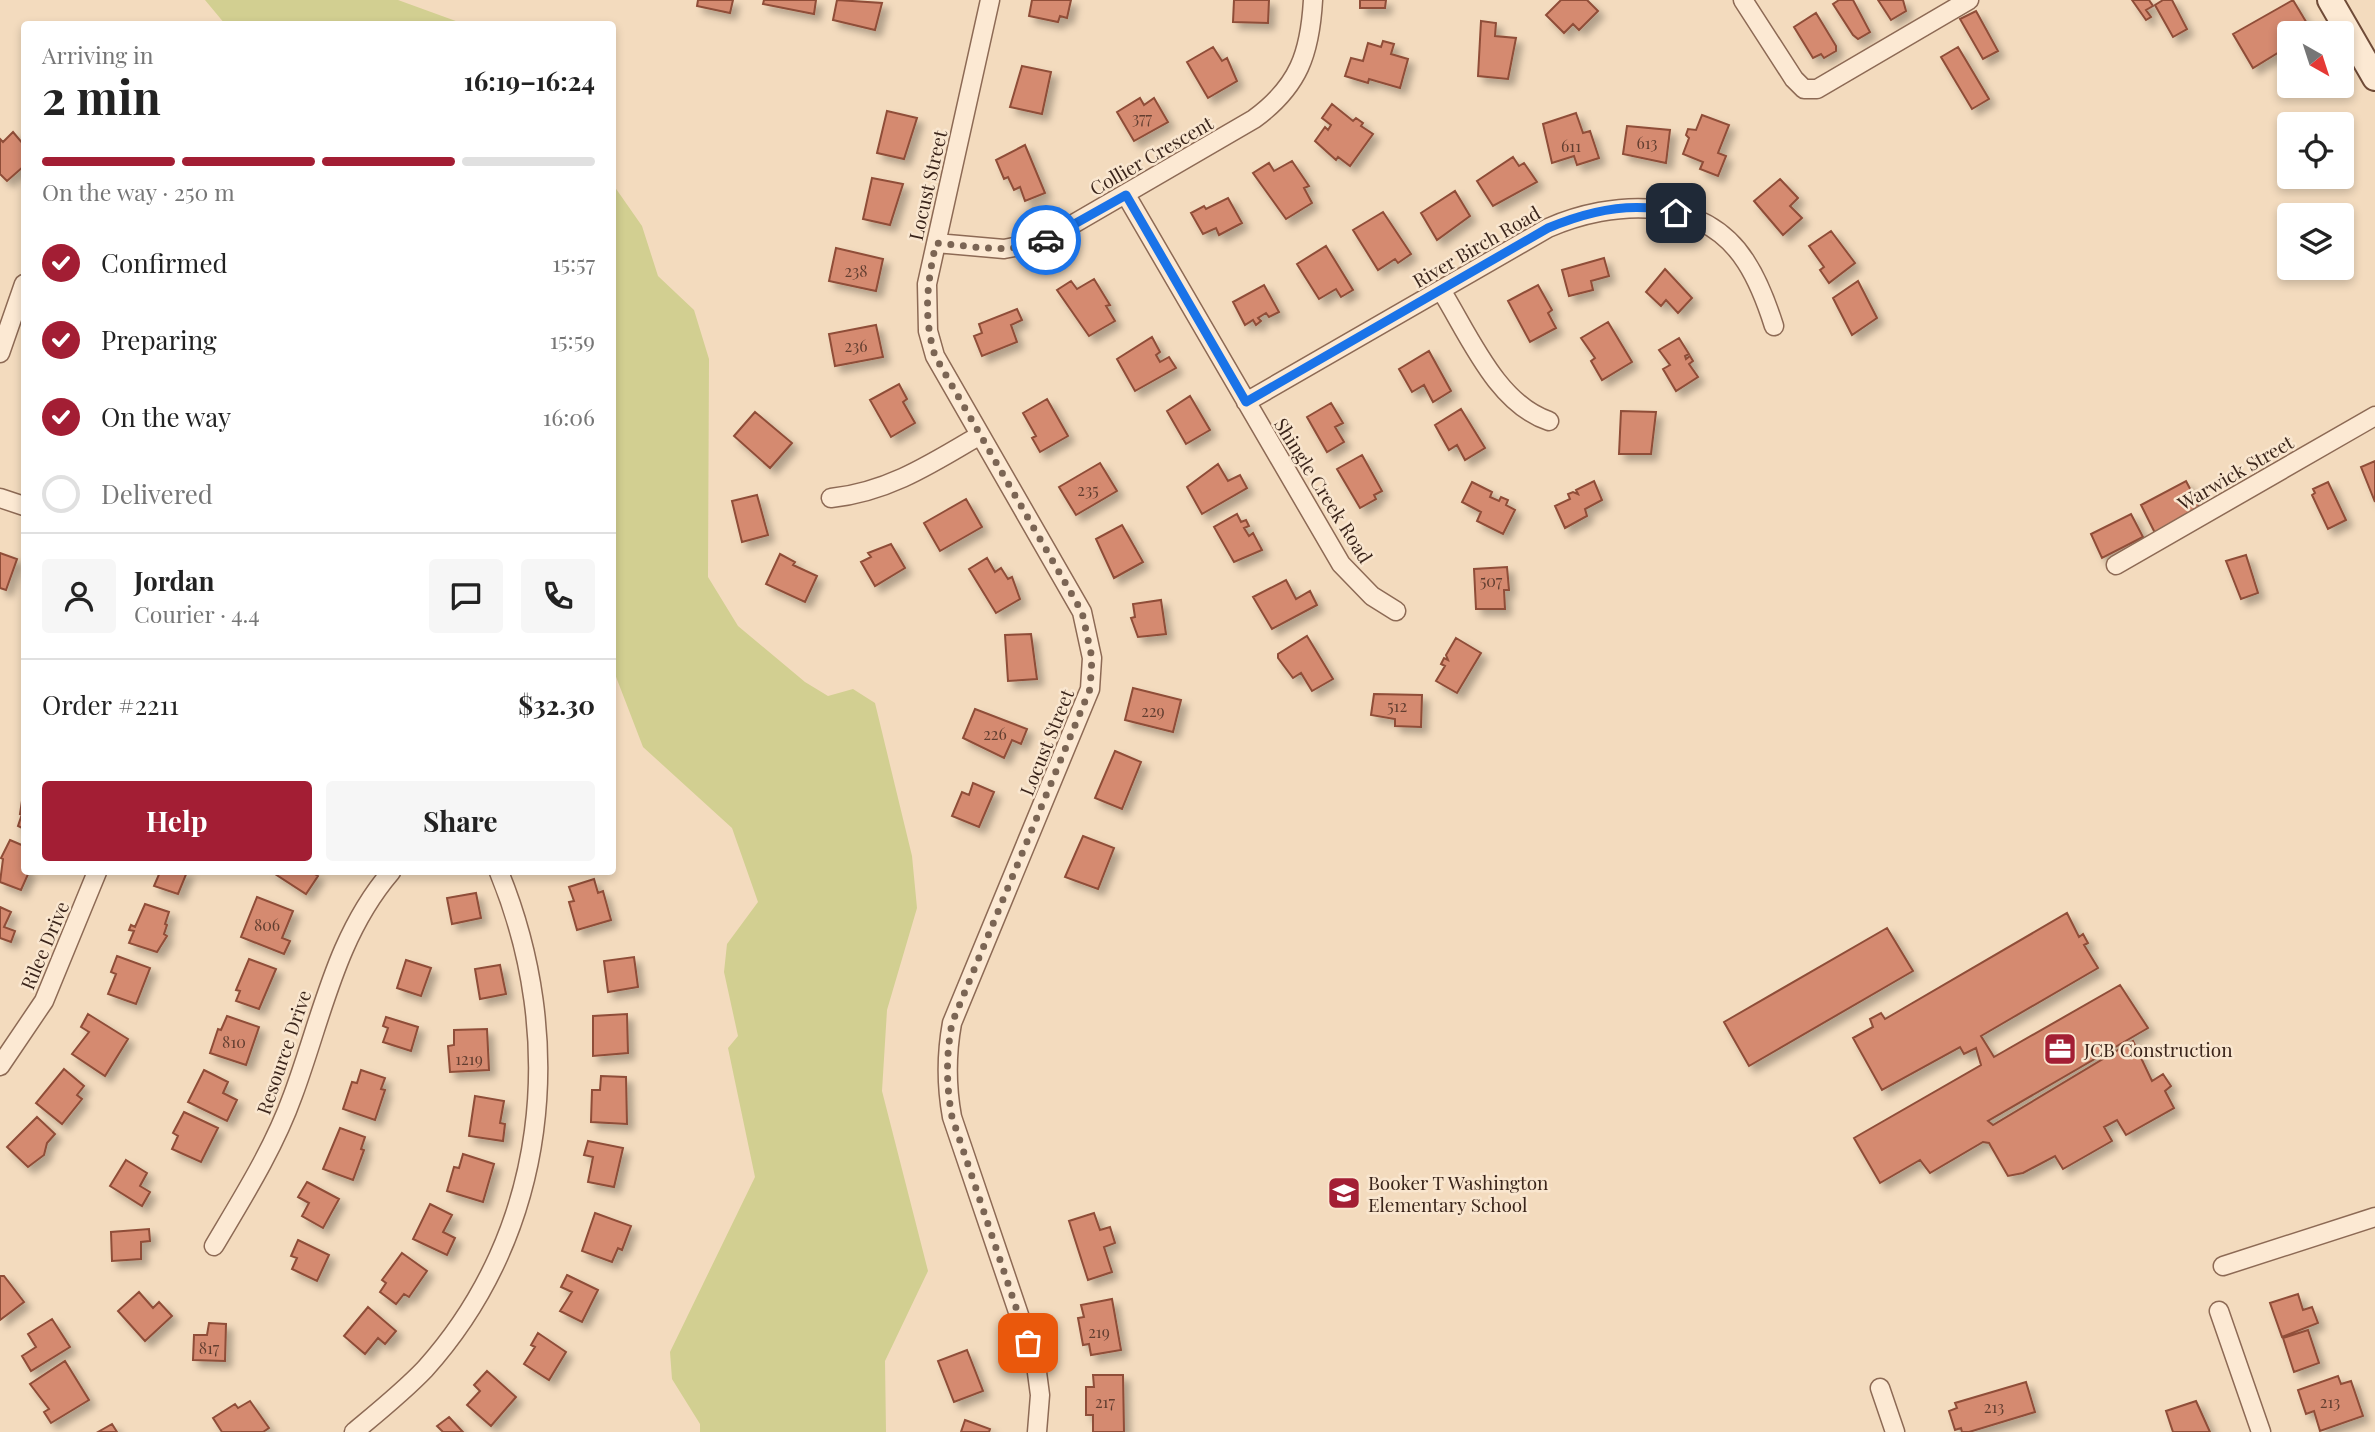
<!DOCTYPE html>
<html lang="en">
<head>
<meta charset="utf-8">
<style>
	body { margin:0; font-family:"Playfair Display",serif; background:#f6f6f6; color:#222; height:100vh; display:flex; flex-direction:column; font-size:26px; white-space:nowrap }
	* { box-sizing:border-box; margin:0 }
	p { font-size:23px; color:#767676 }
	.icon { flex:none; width:38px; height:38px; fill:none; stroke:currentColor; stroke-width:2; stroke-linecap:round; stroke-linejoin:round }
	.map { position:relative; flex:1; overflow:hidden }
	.panel { position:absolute; left:21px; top:21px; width:595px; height:854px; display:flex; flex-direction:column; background:#fff; border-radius:7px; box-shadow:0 4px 10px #0003 }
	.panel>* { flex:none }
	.needle { width:46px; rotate:141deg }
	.controls { position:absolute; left:2277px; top:21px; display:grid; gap:14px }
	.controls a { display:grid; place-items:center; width:77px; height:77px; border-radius:7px; background:#fff; box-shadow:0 4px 10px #0003; font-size:35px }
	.pin { position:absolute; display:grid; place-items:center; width:60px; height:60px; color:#fff; margin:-30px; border-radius:14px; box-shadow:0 4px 10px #0006 }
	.courier { position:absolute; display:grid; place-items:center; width:70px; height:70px; margin:-35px; border:5px solid #1a73e8; border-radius:50%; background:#fff; color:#222; box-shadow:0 2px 9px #0007 }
	.overview em { font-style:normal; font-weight:700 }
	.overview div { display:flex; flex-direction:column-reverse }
	.overview { display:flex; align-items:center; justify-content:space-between; height:119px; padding:0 21px }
	h1 { font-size:46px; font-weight:700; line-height:52px }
	.bar { display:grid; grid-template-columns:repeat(4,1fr); gap:10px 7px; align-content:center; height:84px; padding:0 21px }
	.bar i { height:9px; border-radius:5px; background:#e0e0e0 }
	.bar .active { background:#a31e34 }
	.bar p { grid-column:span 4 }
	.line { display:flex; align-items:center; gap:18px; padding:0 21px; border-top:2px solid #e0e0e0 }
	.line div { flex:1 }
	.round { display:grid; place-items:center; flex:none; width:74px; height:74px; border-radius:7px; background:#f6f6f6 }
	ol { padding:0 21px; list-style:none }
	li { display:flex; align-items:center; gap:21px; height:77px }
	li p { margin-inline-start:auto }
	li .icon { padding:7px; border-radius:50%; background:#a31e34; color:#fff; stroke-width:4 }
	li:last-child { color:#767676 }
	li i { width:38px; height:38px; border:4px solid #e0e0e0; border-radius:50% }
	.cta { display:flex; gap:14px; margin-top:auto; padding:14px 21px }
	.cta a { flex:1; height:80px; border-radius:7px; background:#a31e34; color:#fff; font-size:28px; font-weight:700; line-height:80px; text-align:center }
	.cta a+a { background:#f6f6f6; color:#222 }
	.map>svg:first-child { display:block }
	.green { fill:#d2cf91 }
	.building { fill:#d58a70; stroke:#8f4d38; stroke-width:2; filter:url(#shadow) }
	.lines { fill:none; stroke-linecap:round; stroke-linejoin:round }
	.street-casing { stroke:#8d6a55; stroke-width:21 }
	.secondary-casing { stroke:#6f4b38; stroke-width:28 }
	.street { stroke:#fce9d3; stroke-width:18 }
	.secondary { stroke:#fce9d3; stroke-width:24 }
	.done { stroke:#7b6554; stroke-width:7; stroke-dasharray:0 12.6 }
	.route { stroke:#1a73e8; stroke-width:9 }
	.labels { text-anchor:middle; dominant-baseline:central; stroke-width:5; stroke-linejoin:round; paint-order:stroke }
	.number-label { font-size:16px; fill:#623e30 }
	.street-label { font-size:19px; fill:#3b251b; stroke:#f9e6cf }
	.poi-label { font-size:19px; fill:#3b251b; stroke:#f9e6cf; text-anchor:start }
</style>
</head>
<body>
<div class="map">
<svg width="2375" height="1432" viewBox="0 0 2375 1432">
	<defs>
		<filter id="shadow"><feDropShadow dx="6" dy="6" stdDeviation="3.5" flood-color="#0004"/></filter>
	</defs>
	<rect width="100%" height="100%" fill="#f3dbbe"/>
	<path class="green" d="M205 0H398L464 24H225Z
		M612 183 642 226 658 276 694 310 709 359 708 577 738 626 805 682 828 696 853 689 875 703 912 856 917 908 887 1010 882 1091 928 1271 885 1361 886 1432H700V1424L672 1379 670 1352 755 1177 728 1048 738 1036 724 972 727 944 758 902 732 828 643 747 613 669Z"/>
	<path class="building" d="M698 0H733L730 13 697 6Z
		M764 0H816L814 14 763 4Z
		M837 0 882 3 875 30 833 20Z
		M1032 0H1071L1067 18 1060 16 1058 22 1029 16Z
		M1234 0H1269L1268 23 1233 22Z
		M1360 0H1386L1385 8H1360Z
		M1561 0H1587L1598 11 1579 30 1573 24 1564 33 1546 15Z
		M1839 0H1853L1870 32 1858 39 1853 35 1833 4Z
		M1878 0H1903L1906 11 1891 20Z
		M2132 0H2149L2153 6 2146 10 2151 17 2146 20Z
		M2163 0H2172L2187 29 2173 37 2155 5Z
		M2293 0 2311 30 2289 33V46L2253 68 2233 34Z
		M1976 11 1998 51 1983 59 1960 19Z
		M1816 13 1836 46V51L1824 58 1821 54 1813 58 1794 27Z
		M1481 21 1496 23 1495 36 1516 38 1508 79 1478 76Z
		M1383 41 1394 44 1391 54 1408 59 1400 88 1369 79 1368 83 1345 76 1351 58 1363 61 1368 43 1381 47Z
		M1213 47 1222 61 1227 58 1237 81 1208 98 1187 62Z
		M1958 47 1989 99 1972 109 1941 57Z
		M1022 66 1051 72 1042 114 1010 107Z
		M1140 98 1144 105 1154 98 1168 122 1134 141 1117 112Z
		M1332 104 1353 121 1356 118 1363 123 1361 126 1373 134 1350 166 1338 157 1336 160 1315 141 1325 127 1328 130 1331 125 1322 118Z
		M887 111 917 118 904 159 877 153Z
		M1576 113 1583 133 1590 131 1599 158 1577 165 1574 156 1552 163 1543 124Z
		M1702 115 1729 125 1718 153 1726 156 1718 176 1700 169 1703 162 1683 154 1689 138 1686 135 1688 129 1696 130Z
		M1627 126 1670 130 1666 163 1623 154Z
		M13 132 24 145V166L7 181 0 174V139L3 142Z
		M1025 145 1045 193 1025 201 1020 187 1014 190 1008 177 1004 179 996 160Z
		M1513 157 1519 166 1524 163 1537 182 1493 206 1477 181Z
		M1292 161 1309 186 1304 188 1312 203 1286 219 1253 173 1269 163 1274 171Z
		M872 178 903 184 890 225 863 219Z
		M1780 179 1798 198 1790 206 1802 218 1783 235 1754 201Z
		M1455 191 1470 216 1437 240 1421 213Z
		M1228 198 1242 223 1219 235 1216 228 1203 234 1191 213 1204 206 1206 209Z
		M1383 212 1411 254 1398 263 1395 259 1378 270 1353 230Z
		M1831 231 1855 263 1829 283 1820 270 1824 267 1809 246Z
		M1326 246 1353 290 1341 297 1336 289 1319 299 1297 264Z
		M836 248 883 259 876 291 829 281Z
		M1604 258 1609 276 1591 281 1593 290 1569 296 1562 270Z
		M1665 269 1692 298 1678 313 1666 300 1661 306 1646 292Z
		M1094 279 1110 305 1106 306 1115 321 1089 336 1057 290 1071 281 1077 289Z
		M1858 281 1877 318 1852 335 1833 298Z
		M1264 285 1279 312 1269 317 1266 313 1258 318 1261 321 1256 325 1253 320 1245 325 1233 302Z
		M1538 285 1552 310 1548 313 1556 328 1530 342 1508 301Z
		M1017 309 1022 320 1011 325 1017 342 982 356 974 336 982 333 979 324Z
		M1608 322 1632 362 1602 380 1591 361 1595 358 1581 338Z
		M876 325 883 357 835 366 829 334Z
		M1152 337 1160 352 1156 355 1160 362 1169 357 1176 368 1135 391 1117 359Z
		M1679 338 1689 354 1685 356 1686 359 1690 356 1693 361 1689 364 1698 377 1676 391 1663 369 1670 365 1659 350Z
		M1429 351 1451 391 1433 402 1424 385 1412 392 1399 369Z
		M899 384 907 399 903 402 915 423 891 437 870 400Z
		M1190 396 1210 430 1186 444 1167 411Z
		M1047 399 1068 436 1040 452 1032 438 1036 436 1023 413Z
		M1331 403 1343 423 1335 427 1344 442 1327 452 1307 417Z
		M1461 409 1485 448 1465 460 1457 445 1449 450 1435 425Z
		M1621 411 1656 412 1651 454H1619Z
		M755 412 792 443 770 468 734 436Z
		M1362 455 1382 491 1374 495 1376 499 1360 508 1337 469Z
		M2375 461V502L2361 467Z
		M1100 463 1117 491 1076 515 1059 487Z
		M1218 464 1228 481 1240 475 1247 488 1202 514 1187 487Z
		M1594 481 1602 500 1585 509 1587 516 1565 528 1555 506 1570 499 1568 494 1573 492 1578 494 1576 490Z
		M2186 481 2200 508 2156 535 2141 505Z
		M1472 482 1492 492 1490 497 1499 501 1501 497 1508 500 1506 505 1515 510 1503 534 1477 521 1481 512 1462 502Z
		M2328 482 2346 520 2328 529 2312 495 2315 493 2313 489Z
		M757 495 768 535 742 542 732 501Z
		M966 499 982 527 940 551 924 523Z
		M1237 514 1241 522 1246 520 1249 526 1244 528 1249 536 1253 533 1262 550 1234 562 1214 527Z
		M2131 514 2143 537 2102 558 2091 534Z
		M1122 525 1143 562 1114 578 1096 539Z
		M891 544 905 568 875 586 861 562 871 557 868 553Z
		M0 553 17 559 6 590 0 588Z
		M780 554 795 562 793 565 817 576 805 602 766 584Z
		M2246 555 2258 593 2241 599 2226 561Z
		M987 558 995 572 1001 568 1008 579 1012 577 1020 599 996 613 969 569Z
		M1507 567 1509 590H1504L1505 609H1476L1474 569Z
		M1286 580 1296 599 1310 591 1317 605 1272 629 1253 597Z
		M1161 600 1166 634 1138 637 1131 618 1135 617 1133 604Z
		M1031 634 1037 679 1008 681 1005 635Z
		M1307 636 1333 679 1312 691 1301 673 1293 678 1278 658V654Z
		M1456 638 1481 653 1457 693 1436 681 1445 666 1441 664 1444 658 1448 660 1446 655Z
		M1133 688 1181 700 1173 732 1125 720Z
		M1374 694 1422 695 1421 727 1395 726V719L1371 715Z
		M975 709 1027 729 1021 744 1012 740 1004 758 963 738Z
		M1115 751 1141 762 1122 809 1095 798Z
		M973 783 994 792 979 827 952 816 962 792 969 795Z
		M23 794 24 795V829L18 826 22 814H20Z
		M1083 836 1114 848 1098 889 1065 877Z
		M10 840 24 846V872H29L21 890 0 882 3 859 1 858Z
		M160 872H187L178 894 154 886Z
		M272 872H311L318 876 306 894Z
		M594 879 598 893 603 891 611 920 577 930 569 902 574 901 569 887Z
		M476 893 481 918 452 924 447 898Z
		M257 897 293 911 282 938 290 941 284 954 241 937Z
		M145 904 169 912 165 924 167 925 164 934 167 936 157 952 129 943 134 931 129 930 131 925 135 927Z
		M0 907 11 912 4 927 15 931 11 942 0 938Z
		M2067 913 2079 937 2083 934 2088 943 2084 945 2098 968 1981 1036 1994 1057 2120 985 2148 1028 1988 1121 1993 1125 2133 1041 2152 1081 2163 1074 2171 1086 2165 1091 2174 1108 2126 1135 2117 1120 2104 1127 2112 1141 2063 1169 2055 1156 2023 1173 2008 1176 1989 1143 1983 1142 1930 1173 1920 1160 1880 1183 1854 1138 1981 1065 1976 1048 1964 1054 1960 1047 1882 1090 1853 1038 1873 1027 1870 1019 1881 1013 1885 1019Z
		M1887 928 1913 971 1749 1066 1724 1022Z
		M117 956 150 968 136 1004 108 994 116 974 111 972Z
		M634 957 638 987 608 992 604 961Z
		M249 959 276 969 259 1009 236 1001 240 991 236 990Z
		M406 960 431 968 421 996 397 988Z
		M500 965 506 994 480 999 475 969Z
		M88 1014 128 1039 105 1076 72 1054 89 1032 81 1027Z
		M627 1014 628 1053 593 1056V1016Z
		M227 1016 259 1027 246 1065 210 1053 218 1029 221 1030Z
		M386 1017 418 1027 411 1051 383 1042 388 1028 383 1026Z
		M487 1029 489 1070 450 1072 448 1046 454 1045V1030Z
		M64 1069 84 1086 77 1095 82 1099 62 1124 36 1103Z
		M204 1070 228 1082 223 1093 237 1100 227 1121 188 1102Z
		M361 1070 385 1078 381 1089 385 1090 375 1120 343 1109 352 1082 357 1083Z
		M601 1076 626 1077 627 1124 591 1122 592 1090H600Z
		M475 1096 504 1101 500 1123 505 1124 503 1141 469 1136Z
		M184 1112 218 1128 201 1162 172 1149 178 1136 173 1133Z
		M37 1117 55 1134 47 1143 44 1155 28 1167 7 1147Z
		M340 1128 365 1137 361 1149 364 1150 353 1180 323 1169Z
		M588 1141 623 1148 614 1187 588 1182 593 1157 584 1155Z
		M463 1154 494 1164 483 1202 447 1191 454 1167 459 1168Z
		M126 1160 147 1173 140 1186 150 1192 142 1206 110 1186Z
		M307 1182 339 1199 323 1228 302 1216 309 1203 298 1197Z
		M430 1204 452 1215 443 1232 455 1238 447 1255 413 1239Z
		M595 1213 631 1226 622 1250 618 1248 612 1262 582 1251Z
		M1094 1213 1100 1230 1110 1227 1115 1243 1104 1247 1112 1272 1088 1280 1069 1221Z
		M149 1229 150 1241 141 1242V1259L112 1261 111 1232Z
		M298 1240 329 1255 317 1281 292 1269 297 1258 291 1256Z
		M402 1253 427 1271 409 1297 404 1294 396 1304 380 1292 386 1283 382 1280Z
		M567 1275 598 1290 582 1322 560 1311 572 1292 561 1287Z
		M0 1276H4L24 1302 0 1320Z
		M139 1292 153 1308 159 1302 172 1316 145 1341 118 1311Z
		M2298 1294 2303 1310 2312 1307 2318 1323 2282 1337 2270 1303Z
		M1112 1299 1121 1350 1091 1355 1089 1344 1083 1345 1078 1318 1084 1317 1081 1305Z
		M368 1307 396 1331 385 1344 378 1338 365 1354 344 1336Z
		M52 1319 70 1347 31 1371 22 1356 36 1347 28 1334Z
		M209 1323 226 1324 225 1361 193 1360 194 1335H207Z
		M2308 1330 2319 1363 2294 1372 2283 1338Z
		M538 1333 566 1352 549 1380 524 1364 535 1347 531 1345Z
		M967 1350 983 1391 954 1402 938 1361Z
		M65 1361 89 1400 51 1423 44 1412 49 1409 30 1384Z
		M487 1371 516 1397 491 1426 467 1405 480 1391 474 1385Z
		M1093 1375H1123L1124 1432H1093V1415H1086V1387H1094Z
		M2338 1376 2341 1384 2351 1381 2363 1416 2320 1431 2314 1411 2306 1414 2298 1390Z
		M2026 1382 2035 1412 1969 1432H1962L1961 1428 1955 1430 1949 1411 1957 1408 1955 1403Z
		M250 1401 269 1428 263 1432H222L213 1418 235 1404 238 1408Z
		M2196 1401 2210 1432H2173L2166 1411Z
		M449 1417 463 1432H443L437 1426Z
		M965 1420 990 1429 989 1432H961Z
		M112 1424 117 1432H98Z"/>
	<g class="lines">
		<defs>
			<path id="street" d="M990 0 927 284 928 331 935 356 1082 612 1092 658 1090 689 952 1023C946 1056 946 1084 952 1117L1036 1365 1040 1395 1037 1432
				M1743 0 1794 79 1804 89H1817L1969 0
				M1126 195 1341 564 1372 596 1396 611
				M936 243 1004 249 1044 241 1254 119C1299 86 1310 53 1313 0
				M1441 290C1469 335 1497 404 1549 421
				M0 353 24 284
				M1246 402 1548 228C1612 200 1703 194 1746 262 1759 282 1767 304 1774 326
				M0 498 24 506
				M831 498C888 492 931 464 980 435
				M2116 565 2375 416
				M0 1066 44 1001 97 872
				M214 1246C243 1197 274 1148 293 1095 322 1017 336 936 391 872
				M2223 1266 2375 1217
				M2219 1311 2261 1432
				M1880 1388 1895 1432
				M354 1432C378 1412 403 1392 425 1369 549 1231 567 1038 499 872"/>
			<path id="secondary" d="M2330 0 2375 78"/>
		</defs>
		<use href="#street" class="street-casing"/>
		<use href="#secondary" class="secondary-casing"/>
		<use href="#street" class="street"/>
		<use href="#secondary" class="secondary"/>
	</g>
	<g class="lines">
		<path class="done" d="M1028 1343 952 1117C946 1084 946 1056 952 1023L1090 689 1092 658 1082 612 935 356C923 316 927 284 936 243 973 246 1010 255 1046 240"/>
		<path class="route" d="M1046 240 1126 195 1246 402 1548 228C1588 211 1633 200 1676 213"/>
	</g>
	<defs>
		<symbol id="office-square" viewBox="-11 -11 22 22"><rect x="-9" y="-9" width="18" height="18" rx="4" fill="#a31e34" stroke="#f9e6cf"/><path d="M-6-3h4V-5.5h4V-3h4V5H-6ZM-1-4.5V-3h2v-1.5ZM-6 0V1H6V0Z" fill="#fff"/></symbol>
		<symbol id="school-square" viewBox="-11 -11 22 22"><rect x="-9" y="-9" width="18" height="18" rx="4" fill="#a31e34" stroke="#f9e6cf"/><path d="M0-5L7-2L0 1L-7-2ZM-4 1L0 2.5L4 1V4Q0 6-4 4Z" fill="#fff"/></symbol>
	</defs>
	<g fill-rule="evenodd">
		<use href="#office-square" x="2041" y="1030" width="38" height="38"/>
		<use href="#school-square" x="1325" y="1174" width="38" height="38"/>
	</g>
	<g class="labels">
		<g class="number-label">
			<text x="1142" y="117">377</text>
			<text x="1647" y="142">613</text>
			<text x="1571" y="145">611</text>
			<text x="856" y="270">238</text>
			<text x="856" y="345">236</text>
			<text x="1088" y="489">235</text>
			<text x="1491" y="580">507</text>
			<text x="1397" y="705">512</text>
			<text x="1153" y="710">229</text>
			<text x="995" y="733">226</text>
			<text x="267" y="924">806</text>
			<text x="234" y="1041">810</text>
			<text x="469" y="1058">1219</text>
			<text x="1099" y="1331">219</text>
			<text x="209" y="1347">817</text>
			<text x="1105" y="1401">217</text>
			<text x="2330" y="1401">213</text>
			<text x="1994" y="1406">213</text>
		</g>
		<g class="street-label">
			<text transform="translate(1151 155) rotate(-30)">Collier Crescent</text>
			<text transform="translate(927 185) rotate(-77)">Locust Street</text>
			<text transform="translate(1476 246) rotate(-30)">River Birch Road</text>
			<text transform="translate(2235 472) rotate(-30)">Warwick Street</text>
			<text transform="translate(1324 490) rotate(58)">Shingle Creek Road</text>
			<text transform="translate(1046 742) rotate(-68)">Locust Street</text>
			<text transform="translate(44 945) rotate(-67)">Rilee Drive</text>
			<text transform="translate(283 1052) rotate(-71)">Resource Drive</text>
		</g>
		<g class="poi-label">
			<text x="2084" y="1049">JCB Construction</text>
			<text x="1368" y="1182">Booker T Washington<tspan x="1368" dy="22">Elementary School</tspan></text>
		</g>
	</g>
</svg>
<div class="controls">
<a><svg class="needle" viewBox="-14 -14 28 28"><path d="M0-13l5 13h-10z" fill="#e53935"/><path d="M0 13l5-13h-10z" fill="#767676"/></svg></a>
<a><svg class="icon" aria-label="locate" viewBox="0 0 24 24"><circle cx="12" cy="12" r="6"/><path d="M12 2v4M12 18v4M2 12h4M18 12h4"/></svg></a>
<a><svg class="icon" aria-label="layers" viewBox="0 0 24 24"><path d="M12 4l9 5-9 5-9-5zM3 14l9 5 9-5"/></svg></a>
</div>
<div class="pin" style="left:1028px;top:1343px;background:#ea580c"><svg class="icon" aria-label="bag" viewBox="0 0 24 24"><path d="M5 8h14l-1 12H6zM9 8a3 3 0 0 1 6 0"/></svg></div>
<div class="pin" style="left:1676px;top:213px;background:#1f2937"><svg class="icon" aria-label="home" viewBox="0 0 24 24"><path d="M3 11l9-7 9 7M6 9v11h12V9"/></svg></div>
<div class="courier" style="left:1046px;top:240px"><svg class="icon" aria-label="car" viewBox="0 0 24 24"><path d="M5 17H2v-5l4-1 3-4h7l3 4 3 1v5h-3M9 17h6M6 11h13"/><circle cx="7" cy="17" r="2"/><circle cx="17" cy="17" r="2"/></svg></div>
<section class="panel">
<div class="overview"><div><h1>2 min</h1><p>Arriving in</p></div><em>16:19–16:24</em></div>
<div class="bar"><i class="active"></i><i class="active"></i><i class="active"></i><i></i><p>On the way · 250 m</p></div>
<ol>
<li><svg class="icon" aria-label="check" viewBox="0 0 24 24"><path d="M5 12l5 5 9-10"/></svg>Confirmed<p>15:57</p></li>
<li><svg class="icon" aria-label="check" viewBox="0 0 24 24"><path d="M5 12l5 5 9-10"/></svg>Preparing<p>15:59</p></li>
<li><svg class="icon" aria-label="check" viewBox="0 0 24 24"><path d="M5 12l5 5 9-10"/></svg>On the way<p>16:06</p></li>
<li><i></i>Delivered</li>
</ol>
<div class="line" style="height:126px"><a class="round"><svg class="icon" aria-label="person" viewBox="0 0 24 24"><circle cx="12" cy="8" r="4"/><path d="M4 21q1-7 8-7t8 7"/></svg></a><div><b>Jordan</b><p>Courier · 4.4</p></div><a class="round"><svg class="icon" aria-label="chat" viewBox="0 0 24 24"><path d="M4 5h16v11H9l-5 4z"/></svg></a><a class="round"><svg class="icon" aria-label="phone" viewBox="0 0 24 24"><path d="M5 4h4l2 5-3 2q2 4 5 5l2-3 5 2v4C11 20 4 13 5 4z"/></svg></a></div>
<div class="line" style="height:91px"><div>Order #2211</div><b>$32.30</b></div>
<div class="cta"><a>Help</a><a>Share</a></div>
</section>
</div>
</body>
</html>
